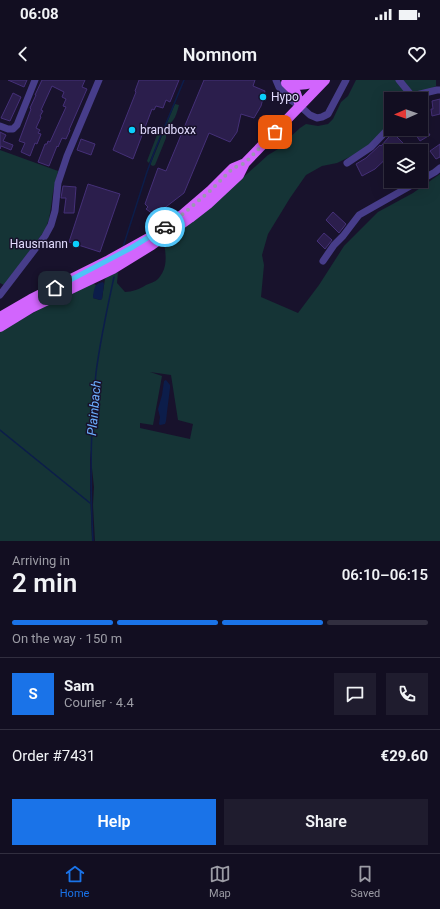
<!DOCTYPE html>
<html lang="en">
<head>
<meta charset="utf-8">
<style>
	body { margin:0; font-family:Roboto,sans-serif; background:#1f1c2e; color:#f1f3f6; height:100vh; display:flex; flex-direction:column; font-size:15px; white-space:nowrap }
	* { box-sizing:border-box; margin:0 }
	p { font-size:13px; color:#9c9ca5 }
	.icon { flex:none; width:22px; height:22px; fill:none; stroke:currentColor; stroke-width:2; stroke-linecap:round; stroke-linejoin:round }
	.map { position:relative; height:461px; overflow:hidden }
	.side { display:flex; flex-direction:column; background:#120e21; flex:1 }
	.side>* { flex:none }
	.needle { width:26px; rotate:268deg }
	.tools { position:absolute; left:384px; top:12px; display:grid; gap:8px }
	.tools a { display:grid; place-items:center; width:44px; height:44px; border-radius:0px; background:#120e21; box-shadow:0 4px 16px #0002,0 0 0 1px #312e3f; font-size:20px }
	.pin { position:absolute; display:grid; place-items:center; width:34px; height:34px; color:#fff; margin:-17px; border-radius:8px; box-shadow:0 2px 6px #0006 }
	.courier { position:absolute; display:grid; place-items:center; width:40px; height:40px; margin:-20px; border:3px solid #4fc3f7; border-radius:50%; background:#fff; color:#222; box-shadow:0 1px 5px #0007 }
	.summary em { font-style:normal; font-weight:600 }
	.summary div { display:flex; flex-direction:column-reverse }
	.summary { display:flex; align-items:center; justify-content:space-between; height:68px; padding:0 12px }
	h1 { font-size:26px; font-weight:600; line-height:30px }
	.bar { display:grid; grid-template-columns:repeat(4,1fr); gap:6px 4px; align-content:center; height:48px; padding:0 12px }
	.bar i { height:5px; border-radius:3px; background:#312e3f }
	.bar .active { background:#1a73e8 }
	.bar p { grid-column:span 4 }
	.line { display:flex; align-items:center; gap:10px; padding:0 12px; border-top:1px solid #312e3f }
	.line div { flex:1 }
	.round { display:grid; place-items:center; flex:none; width:42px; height:42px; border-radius:0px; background:#1f1c2e }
	.button { display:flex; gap:8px; margin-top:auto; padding:8px 12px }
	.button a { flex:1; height:46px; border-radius:0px; background:#1a73e8; color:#fff; font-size:16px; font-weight:600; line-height:46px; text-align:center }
	.button a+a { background:#1f1c2e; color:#f1f3f6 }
	.status { display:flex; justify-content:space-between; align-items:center; height:28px; padding:0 20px; background:#120e21; direction:ltr }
	.status svg { height:11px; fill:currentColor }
	header { display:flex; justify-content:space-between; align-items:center; height:52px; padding:0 12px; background:#120e21; font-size:18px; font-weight:600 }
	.tab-bar { display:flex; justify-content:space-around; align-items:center; height:56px; border-top:1px solid #312e3f; background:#120e21; font-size:11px; color:#9c9ca5 }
	.tab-bar a { display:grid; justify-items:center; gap:2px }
	.tab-bar .active { color:#1a73e8 }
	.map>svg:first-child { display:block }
	.green { fill:#153436; fill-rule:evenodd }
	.water { fill:#0c1d4a }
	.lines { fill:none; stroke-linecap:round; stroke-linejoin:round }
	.stream { stroke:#0c1d4a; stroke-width:1.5 }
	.building { fill:#2b1e4c; stroke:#453078 }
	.minor { stroke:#473d8a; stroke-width:7 }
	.primary { stroke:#d265fd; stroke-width:10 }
	.done { stroke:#9c96b5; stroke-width:4; stroke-dasharray:0 7.2 }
	.route { stroke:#4fc3f7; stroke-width:5 }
	.poi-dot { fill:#0bcffc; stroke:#18122c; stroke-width:1.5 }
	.labels { text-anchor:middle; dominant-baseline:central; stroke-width:3; stroke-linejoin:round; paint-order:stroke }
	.poi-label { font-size:12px; fill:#e3ddff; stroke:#18122c; text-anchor:start }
	.water-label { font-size:13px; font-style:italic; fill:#6cadfd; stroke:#18122c }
</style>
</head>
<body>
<div class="status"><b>06:08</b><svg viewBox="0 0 49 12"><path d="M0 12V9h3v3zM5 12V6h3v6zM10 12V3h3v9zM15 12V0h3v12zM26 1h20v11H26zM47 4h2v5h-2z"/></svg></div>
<header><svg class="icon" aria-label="back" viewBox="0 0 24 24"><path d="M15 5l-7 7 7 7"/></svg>Nomnom<svg class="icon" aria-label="heart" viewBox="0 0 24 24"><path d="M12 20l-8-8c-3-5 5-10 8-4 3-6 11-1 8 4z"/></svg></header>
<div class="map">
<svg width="440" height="461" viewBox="0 0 440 461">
	<rect width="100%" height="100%" fill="#18122c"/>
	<path class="green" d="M356 0H436V6C426 12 417 12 406 16L405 19H391V44L376 60 358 73 337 83 322 86 306 95 290 118 268 154 262 175 264 185 261 217 298 233 319 205 344 166 378 132 413 113 440 94V461H95L93 425 94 407 90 370V410L92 461H0V251L44 227 92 203 96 205 93 217V218L100 220 102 219 103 212 105 199 108 196 118 192 117 203 125 212C132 212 140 209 146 205 150 203 155 202 158 199 168 188 166 176 164 162L227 112 268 75 285 65 288 59 300 48 306 44 318 46 328 44 333 39 341 22 348 16ZM150 292 171 295 178 340 193 344 190 359 140 348V343L153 345 162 296Z
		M175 24 179 25C177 33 174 44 166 45Z
		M160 50H163L149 83 147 81 157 55Z
		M164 51 166 53V58L155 85 153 86 151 85V83Z
		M0 70 58 91 53 112 51 127 49 139 45 150 4 205 0 203Z"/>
	<path class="water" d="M103 202 104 204 102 219 100 220 93 218V217C94 210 94 203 103 202Z
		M166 300 170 305V308L167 332 166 341 165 344 160 345 159 344 160 337 158 329 162 315 164 301Z"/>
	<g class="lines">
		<path class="stream" d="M123 167 147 92 155 70 184 0
			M0 350 90 423
			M93 461C90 405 90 349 96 293 100 261 107 229 114 197"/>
	</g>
	<path class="building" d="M8 0H27L24 7Z
		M42 0H85L82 7 87 9 69 50H70L66 59 62 58 58 67 57 66 49 86 38 82 45 64H47L48 61 50 62 66 27 63 26 66 19 62 17 64 12 52 6 41 30 43 31 40 36 41 37 36 48 40 50 38 53 41 54 37 64 35 63 30 76 21 72 25 63 19 61 31 29 30 28 36 15H35Z
		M139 0H179L170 22 166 20 163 28 156 26 154 30 152 29 133 79 113 70 136 12 135 11Z
		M204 0H255L253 6 265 11 261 26 254 38 241 34 237 52 230 62 209 53 184 113 158 133 154 132 153 134 146 129 148 127 145 124 158 88 166 91Z
		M13 13 21 17 10 41 1 38Z
		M440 19V34L432 36 431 29H433L432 21Z
		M423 45 430 55 420 61 414 52 418 49H421V47Z
		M395 50 400 54 397 57 403 63 396 71H391V74L375 89 362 96 356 84 366 78 380 65 381 66Z
		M0 52 6 55 3 61 13 65 11 70 1 66 0 69Z
		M81 59 95 64 91 75 77 70Z
		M440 64V77L436 79 430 71Z
		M88 104 120 114 100 172 69 162Z
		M63 106 76 107 74 133H64L66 118H61Z
		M333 132 346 144 339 153 326 140Z
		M324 153 332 160 325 169 317 161Z"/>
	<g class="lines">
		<path class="minor" d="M276 0 279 7 289 19 300 26 310 35 317 38 322 37 328 34 346 0
			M399 0 412 16 437 10H440
			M0 46 8 49H13L17 45 35 0
			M347 83 371 67 391 46
			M421 100 435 92 440 88
			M323 181 334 165 343 156 359 135 419 101
			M0 215 45 156 51 145 55 131 58 103 67 76 99 0"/>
		<path class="primary" d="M286 3C301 7 311 3 325 0
			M286 3 296 13 300 26
			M0 237 31 219 107 181 150 157 183 134 211 110 233 88 245 83
			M0 247 31 228 113 189 152 165 190 138 208 124 239 95 245 83 325 0"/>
	</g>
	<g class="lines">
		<path class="done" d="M165 147 183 134 211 110 233 88 245 83 275 52"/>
		<path class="route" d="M55 208 131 168 165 147"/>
	</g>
	<g class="poi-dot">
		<circle cx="263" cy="17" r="4"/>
		<circle cx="132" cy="50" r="4"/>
		<circle cx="76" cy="164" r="4"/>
	</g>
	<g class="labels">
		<g class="poi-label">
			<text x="271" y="17">Hypo</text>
			<text x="140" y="50">brandboxx</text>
			<text x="68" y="164" text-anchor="end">Hausmann</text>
		</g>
		<g class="water-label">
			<text transform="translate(94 328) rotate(-85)">Plainbach</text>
		</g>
	</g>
</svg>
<div class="tools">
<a><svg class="needle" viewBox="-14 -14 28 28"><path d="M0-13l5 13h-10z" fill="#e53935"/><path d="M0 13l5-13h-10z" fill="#9c9ca5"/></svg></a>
<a><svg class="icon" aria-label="layers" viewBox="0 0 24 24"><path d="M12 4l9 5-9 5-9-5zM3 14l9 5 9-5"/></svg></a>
</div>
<div class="pin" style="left:275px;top:52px;background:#ea580c"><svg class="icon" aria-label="bag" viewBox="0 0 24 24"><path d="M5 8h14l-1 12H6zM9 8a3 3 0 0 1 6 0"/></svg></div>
<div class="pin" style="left:55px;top:208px;background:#1f2937"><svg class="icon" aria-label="home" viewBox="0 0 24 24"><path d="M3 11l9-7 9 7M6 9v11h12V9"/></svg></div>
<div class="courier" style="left:165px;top:147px"><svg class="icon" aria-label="car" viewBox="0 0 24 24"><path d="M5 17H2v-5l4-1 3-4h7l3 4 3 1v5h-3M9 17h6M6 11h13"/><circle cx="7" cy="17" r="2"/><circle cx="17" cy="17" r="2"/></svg></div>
</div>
<section class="side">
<div class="summary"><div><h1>2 min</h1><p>Arriving in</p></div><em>06:10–06:15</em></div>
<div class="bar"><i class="active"></i><i class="active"></i><i class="active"></i><i></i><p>On the way · 150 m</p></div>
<div class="line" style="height:72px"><b class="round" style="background:#1a73e8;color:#fff">S</b><div><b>Sam</b><p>Courier · 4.4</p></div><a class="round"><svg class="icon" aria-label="chat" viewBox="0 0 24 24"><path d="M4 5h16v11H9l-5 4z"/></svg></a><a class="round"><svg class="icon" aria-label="phone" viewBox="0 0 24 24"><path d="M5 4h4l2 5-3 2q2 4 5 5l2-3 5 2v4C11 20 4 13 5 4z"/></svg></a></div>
<div class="line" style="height:52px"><div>Order #7431</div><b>€29.60</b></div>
<div class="button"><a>Help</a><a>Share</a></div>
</section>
<nav class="tab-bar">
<a class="active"><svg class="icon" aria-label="home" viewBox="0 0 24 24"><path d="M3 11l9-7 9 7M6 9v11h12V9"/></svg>Home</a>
<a><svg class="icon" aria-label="map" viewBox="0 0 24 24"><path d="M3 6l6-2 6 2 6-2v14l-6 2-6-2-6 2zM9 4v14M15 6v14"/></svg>Map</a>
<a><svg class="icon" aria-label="saved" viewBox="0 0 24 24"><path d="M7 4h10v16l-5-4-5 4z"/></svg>Saved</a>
</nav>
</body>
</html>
